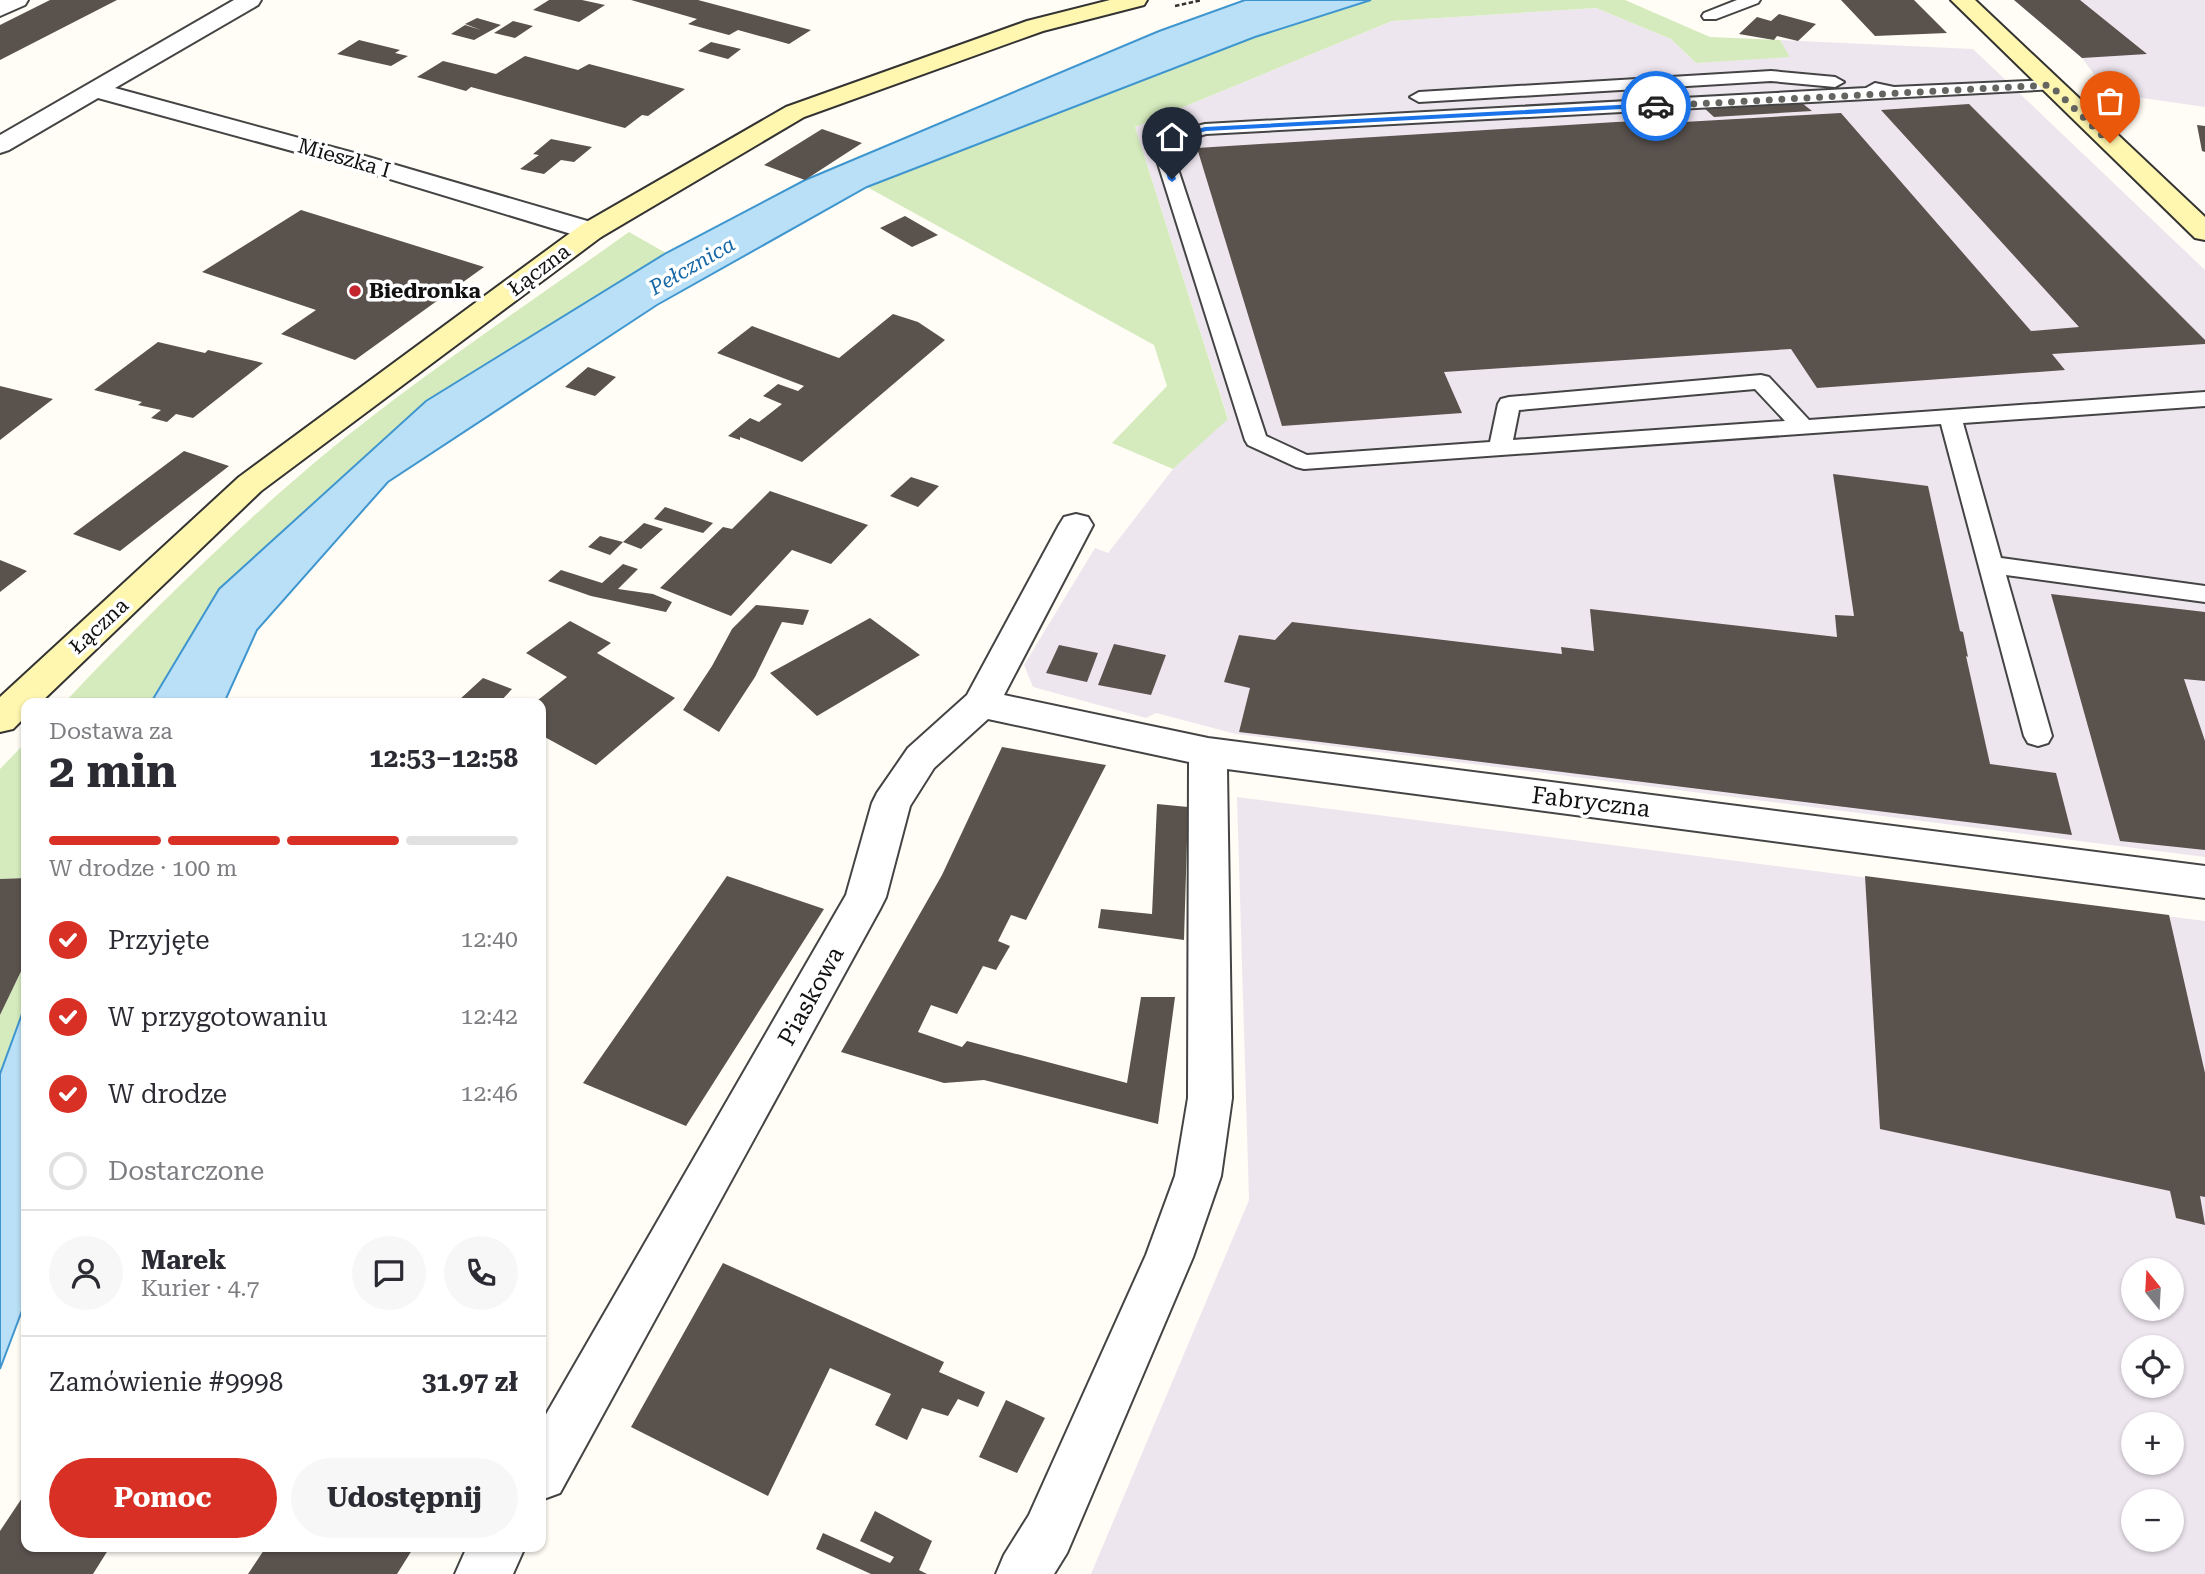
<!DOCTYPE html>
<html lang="pl">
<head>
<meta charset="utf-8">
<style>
	body { margin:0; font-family:"Roboto Serif",serif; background:#f7f7f7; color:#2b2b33; height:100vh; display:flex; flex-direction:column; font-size:26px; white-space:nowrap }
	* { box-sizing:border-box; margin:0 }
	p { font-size:23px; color:#7c7c81 }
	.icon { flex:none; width:38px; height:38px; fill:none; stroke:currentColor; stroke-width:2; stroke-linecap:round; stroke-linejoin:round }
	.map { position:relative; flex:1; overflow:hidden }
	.details { position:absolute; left:21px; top:698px; width:525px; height:854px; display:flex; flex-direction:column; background:#fff; border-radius:14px; box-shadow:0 2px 5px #0004 }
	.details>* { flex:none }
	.needle { width:46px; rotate:342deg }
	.controls { position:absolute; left:2121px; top:1258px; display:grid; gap:14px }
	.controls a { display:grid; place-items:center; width:63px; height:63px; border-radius:50%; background:#fff; box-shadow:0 2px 5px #0004; font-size:35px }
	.pin { position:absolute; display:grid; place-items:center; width:60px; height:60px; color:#fff; margin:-72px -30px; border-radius:50% 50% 50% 0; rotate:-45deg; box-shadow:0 0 7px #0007 }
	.pin .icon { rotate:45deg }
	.courier { position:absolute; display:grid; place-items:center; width:70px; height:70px; margin:-35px; border:5px solid #1a73e8; border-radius:50%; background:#fff; color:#222; box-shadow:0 2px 9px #0007 }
	.overview em { font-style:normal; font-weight:700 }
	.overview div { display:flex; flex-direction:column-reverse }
	.overview { display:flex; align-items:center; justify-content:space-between; height:119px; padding:0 28px }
	h1 { font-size:46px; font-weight:700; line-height:52px }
	.bar { display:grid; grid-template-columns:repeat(4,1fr); gap:10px 7px; align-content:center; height:84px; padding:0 28px }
	.bar i { height:9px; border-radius:5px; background:#e1e1e2 }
	.bar .on { background:#d93025 }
	.bar p { grid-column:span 4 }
	.line { display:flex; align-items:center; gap:18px; padding:0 28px; border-top:2px solid #e1e1e2 }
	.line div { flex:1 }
	.round { display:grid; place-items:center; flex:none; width:74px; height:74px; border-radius:37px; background:#f7f7f7 }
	ol { padding:0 28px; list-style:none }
	li { display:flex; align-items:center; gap:21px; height:77px }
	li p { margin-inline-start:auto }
	li .icon { padding:7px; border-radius:50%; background:#d93025; color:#fff; stroke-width:4 }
	li:last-child { color:#7c7c81 }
	li i { width:38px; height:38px; border:4px solid #e1e1e2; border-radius:50% }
	.cta { display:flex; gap:14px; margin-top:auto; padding:14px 28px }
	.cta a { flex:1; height:80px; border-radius:42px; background:#d93025; color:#fff; font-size:28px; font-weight:700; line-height:80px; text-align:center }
	.cta a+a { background:#f7f7f7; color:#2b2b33 }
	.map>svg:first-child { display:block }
	.industrial { fill:#eee6ef; fill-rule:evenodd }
	.green { fill:#d5ebbd }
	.water { fill:#b9e0f7; stroke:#3f96cf; stroke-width:2 }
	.building { fill:#5a524d }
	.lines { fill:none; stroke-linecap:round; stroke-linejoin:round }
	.lane-casing { stroke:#444; stroke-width:4 }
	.street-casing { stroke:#444; stroke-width:4 }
	.secondary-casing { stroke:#333; stroke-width:4 }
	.path { stroke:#333; stroke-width:2.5; stroke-dasharray:4.5 2.5; stroke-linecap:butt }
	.lane { fill:#fff; fill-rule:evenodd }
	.street { fill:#fff; fill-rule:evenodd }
	.secondary { fill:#fff6b0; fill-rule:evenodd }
	.route { fill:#1a73e8 }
	.done { stroke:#646461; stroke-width:7; stroke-dasharray:0 12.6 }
	.poi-dot { fill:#c4262e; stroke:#fff; stroke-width:2.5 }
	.labels { text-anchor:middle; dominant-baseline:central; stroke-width:7; stroke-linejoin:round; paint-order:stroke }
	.far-street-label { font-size:21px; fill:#111; stroke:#fff }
	.far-water-label { font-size:21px; font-style:italic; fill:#1768a6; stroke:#fff }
	.far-poi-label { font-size:21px; font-weight:bold; fill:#111; stroke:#fff; text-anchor:start }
	.street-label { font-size:24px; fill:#111; stroke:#fff }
</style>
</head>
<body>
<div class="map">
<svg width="2205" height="1574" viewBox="0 0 2205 1574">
	<rect width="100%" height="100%" fill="#fffdf5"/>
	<path class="industrial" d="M2014 0H2205V107L2108 93 2082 58Z
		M1596 8 1671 39 1696 63 1789 56 1780 40 1973 49 2205 270V857L1236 734 1156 713 1146 718 1033 687 1024 665 1095 548 1108 553 1173 469 1228 418 1135 127 1392 21Z
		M1237 797 2205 921V1574H1091L1249 1200ZM2133 1270H2172V1309H2133ZM2133 1348H2172V1386H2133ZM2133 1424H2172V1463H2133ZM2133 1502H2172V1540H2133Z"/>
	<path class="green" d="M1371 0H1625L1710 37 1780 40 1790 57 1696 63 1671 39 1596 8 1392 21 1135 127 1228 419 1173 469 1112 443 1167 386 1154 345 867 187 1255 37Z
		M629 232 666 253 426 401 219 589 150 703 63 704C135 628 214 550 292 482 397 390 516 313 629 232Z
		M26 742V878L0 879V769Z
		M26 961V1003L0 1074V1015Z"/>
	<path class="water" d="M1245 0H1371L1255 37 867 187 657 305 388 482 257 630 224 703 150 704 219 589 426 401 666 253 805 180 1159 31Z
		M26 1003V1300L0 1369V1074Z"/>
	<path class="building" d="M50 0H117L0 60V25Z
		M549 0H582L605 5 579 22 533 10Z
		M631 0H698L811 30 789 44 738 30 729 35 688 24 697 19Z
		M1841 0H1914L1947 33 1875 36Z
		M2014 0H2080L2147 54 2082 58Z
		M1779 14 1816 24 1798 41 1777 36 1774 40 1739 34 1757 17 1771 21Z
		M477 18 501 25 474 40 451 34 465 25 481 30 465 24Z
		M513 21 533 26 515 38 494 33Z
		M359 40 400 50 395 53 408 56 391 66 337 54Z
		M711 42 741 49 728 59 698 51Z
		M525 56 578 70 589 64 685 89 648 116 642 115 625 128 471 87 466 91 417 77 443 61 496 74Z
		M1788 92 1812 111 1714 117 1693 98Z
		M1969 104 2205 340V344L2052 354 2065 370 1817 388 1791 349 1444 372 1462 413 1282 426 1197 148 1616 122 1664 120 1666 123 1841 113 2031 331 2079 327 1881 110Z
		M2197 125 2205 126V152L2202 151Z
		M822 129 862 143 805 180 764 165Z
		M551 139 592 147 574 162 561 160 544 174 520 169 539 155 533 154Z
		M301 210 484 267 355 360 281 334 316 310 202 272Z
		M905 216 938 235 912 247 880 228Z
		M893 314 918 322 945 340 802 462 740 437V440L728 436 750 418 759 422 782 404 763 396 778 384 798 391 804 386 717 353 752 326 839 358Z
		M158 342 205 353 208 350 263 363 193 418 176 414 167 422 151 418 161 410 138 405 142 402 94 390Z
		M588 367 616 377 595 396 565 387Z
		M0 386 53 399 0 440Z
		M184 451 229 466 120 551 73 534Z
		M1833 474 1928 486 1960 631 1963 632 1968 657 1966 656 1990 764 2056 773 2072 835 1239 732 1250 688 1224 682 1239 635 1275 640 1292 622 1562 654 1561 647 1594 651 1590 609 1837 637 1835 615 1854 616Z
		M911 477 939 486 918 507 890 496Z
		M770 491 868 525 831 564 792 550 731 616 660 588 723 527 732 529Z
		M665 507 713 523 703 533 654 519Z
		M644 523 663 529 641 549 623 542Z
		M600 536 623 542 610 555 588 547Z
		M0 560 27 571 0 592Z
		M623 564 638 569 618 589 653 594 672 602 666 612 591 596 548 581 561 570 602 583Z
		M2051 594 2205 612V681L2184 679 2205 741V850L2120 841Z
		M756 605 809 610 803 625 782 622 755 677 719 732 683 710 712 666 732 629Z
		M870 618 920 655 817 716 770 673Z
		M570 621 611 643 597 653 675 698 596 765 541 735V704H533L567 677 526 653Z
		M1114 644 1166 655 1151 695 1098 685Z
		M1059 645 1098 653 1087 682 1046 673Z
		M483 678 512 689 498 704H467L459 700Z
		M1002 747 1106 765 1026 920 1011 915 998 941 1010 946 996 970 983 966 957 1014 931 1005 918 1032 962 1047 967 1041 1127 1083 1141 997H1175L1158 1124 984 1080 944 1083 841 1052 942 875Z
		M1157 804 1188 807 1184 940 1098 928 1101 909 1152 914Z
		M727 876 824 909 686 1126 583 1083Z
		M1865 876 2169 915 2205 1073V1197L2200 1196 2205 1225 2176 1218 2170 1191 1880 1129Z
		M26 878V961L0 1015V879Z
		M723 1263 944 1362 939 1372 985 1392 978 1407 958 1399 948 1416 922 1408 907 1440 875 1425 891 1394 830 1368 768 1496 631 1427Z
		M1006 1400 1045 1418 1017 1473 979 1457Z
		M26 1492V1547H110L93 1574H0V1531Z
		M875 1511 932 1541 919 1570 927 1574H871L816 1549 823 1533 890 1563 894 1557 860 1541Z
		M266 1547H414L397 1574H248Z"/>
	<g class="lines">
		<defs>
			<path id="lane" d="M1737 0H1760L1758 3 1716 19H1704L1702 16 1704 13Z
				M1771 71 1835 77 1844 82 1835 87 1771 81 1419 102 1410 97 1419 92Z
				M2050 80 2056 81 2059 85 2056 89 1206 134 1179 142 1173 154 1266 436 1307 455 1490 442 1498 404 1501 399 1509 397 1761 375 1769 377 1809 420 2205 392V406L1963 423 2001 558 2205 586V602L2006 575 2052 736 2048 743 2038 746 2028 743 2024 736 1941 424 1304 469 1296 467 1248 445 1245 440 1155 154 1166 134 1205 124 1866 88 1875 83 1894 87ZM1755 389 1785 421 1513 440 1519 410Z"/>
			<path id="street" d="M0 0H28L25 5 0 16Z
				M234 0H261L258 5 115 88 365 156 601 225 604 231 601 237 591 239 581 237 347 166 98 98 9 150 0 153V135Z
				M1076 514 1088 517 1093 525 1004 695 1208 738 2205 866V898L1227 769 1232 1098 1221 1176 1193 1257 1067 1553 1054 1574H996L1004 1555 1029 1515 1146 1255 1175 1176 1188 1098 1189 762 988 719 934 768 910 806 886 897 880 909 560 1493 541 1500V1423L846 895 872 803 877 793 908 748 967 695 1059 525 1064 517Z
				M467 1547H525L513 1574H455Z"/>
			<path id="secondary" d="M1110 0H1147L1144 5 1043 31 804 117 601 237 261 491 39 704H26V716L13 729 0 732V697L239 477 581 225 786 107 1027 21Z
				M1951 0H1975L2205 217V240L2195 238Z"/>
		</defs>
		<use href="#lane" class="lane-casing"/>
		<use href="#street" class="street-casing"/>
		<use href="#secondary" class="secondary-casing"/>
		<path class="path" d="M1175 6 1202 0"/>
		<use href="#lane" class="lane"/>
		<use href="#street" class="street"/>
		<use href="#secondary" class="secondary"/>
	</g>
	<path class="route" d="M1656 103 1659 107 1206 131 1175 140 1168 154 1176 179 1172 182 1168 179 1160 154 1170 137 1205 127Z"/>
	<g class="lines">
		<path class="done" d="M1656 106 2050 85 2110 143"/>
	</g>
	<circle class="poi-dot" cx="355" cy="291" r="7"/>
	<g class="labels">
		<g class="far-street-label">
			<text transform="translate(344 158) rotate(16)">Mieszka I</text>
			<text transform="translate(539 270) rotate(-37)">Łączna</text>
			<text transform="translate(99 626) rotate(-43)">Łączna</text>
		</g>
		<g class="far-water-label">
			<text transform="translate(692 266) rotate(-30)">Pełcznica</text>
		</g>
		<g class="far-poi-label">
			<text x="369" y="291">Biedronka</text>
		</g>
		<g class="street-label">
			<text transform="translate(1591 802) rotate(7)">Fabryczna</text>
			<text transform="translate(811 996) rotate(-61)">Piaskowa</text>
		</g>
	</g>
</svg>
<div class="controls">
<a><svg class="needle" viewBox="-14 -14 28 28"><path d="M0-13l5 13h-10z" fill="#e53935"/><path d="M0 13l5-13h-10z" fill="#7c7c81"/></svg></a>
<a><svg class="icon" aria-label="locate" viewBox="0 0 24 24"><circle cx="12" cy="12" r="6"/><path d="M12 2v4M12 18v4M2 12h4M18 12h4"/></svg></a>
<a>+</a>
<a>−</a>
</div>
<div class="pin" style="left:2110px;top:143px;background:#ea580c"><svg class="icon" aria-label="bag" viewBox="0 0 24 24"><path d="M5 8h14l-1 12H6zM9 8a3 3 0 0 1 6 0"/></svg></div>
<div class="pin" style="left:1172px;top:179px;background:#1f2937"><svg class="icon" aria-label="home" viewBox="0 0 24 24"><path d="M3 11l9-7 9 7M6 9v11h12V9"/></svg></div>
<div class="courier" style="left:1656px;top:106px"><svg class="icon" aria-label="car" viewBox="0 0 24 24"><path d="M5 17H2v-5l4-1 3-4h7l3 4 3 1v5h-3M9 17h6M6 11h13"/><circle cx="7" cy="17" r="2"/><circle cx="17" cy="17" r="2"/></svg></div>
<section class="details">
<div class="overview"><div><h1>2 min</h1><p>Dostawa za</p></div><em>12:53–12:58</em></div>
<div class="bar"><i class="on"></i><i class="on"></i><i class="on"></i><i></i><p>W drodze · 100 m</p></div>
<ol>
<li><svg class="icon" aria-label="check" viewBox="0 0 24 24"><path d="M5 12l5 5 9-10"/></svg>Przyjęte<p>12:40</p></li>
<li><svg class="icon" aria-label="check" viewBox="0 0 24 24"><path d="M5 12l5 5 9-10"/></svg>W przygotowaniu<p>12:42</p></li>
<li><svg class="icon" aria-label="check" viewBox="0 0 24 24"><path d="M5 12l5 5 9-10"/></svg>W drodze<p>12:46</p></li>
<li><i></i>Dostarczone</li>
</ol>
<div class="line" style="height:126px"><a class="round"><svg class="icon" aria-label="person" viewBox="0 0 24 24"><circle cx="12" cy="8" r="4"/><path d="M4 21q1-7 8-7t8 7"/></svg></a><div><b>Marek</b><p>Kurier · 4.7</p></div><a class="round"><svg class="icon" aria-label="chat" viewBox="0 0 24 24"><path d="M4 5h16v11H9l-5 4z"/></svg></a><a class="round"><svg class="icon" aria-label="phone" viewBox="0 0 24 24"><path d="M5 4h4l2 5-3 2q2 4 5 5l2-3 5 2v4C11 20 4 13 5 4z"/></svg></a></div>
<div class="line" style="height:91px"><div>Zamówienie #9998</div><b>31.97 zł</b></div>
<div class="cta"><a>Pomoc</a><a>Udostępnij</a></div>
</section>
</div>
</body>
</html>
